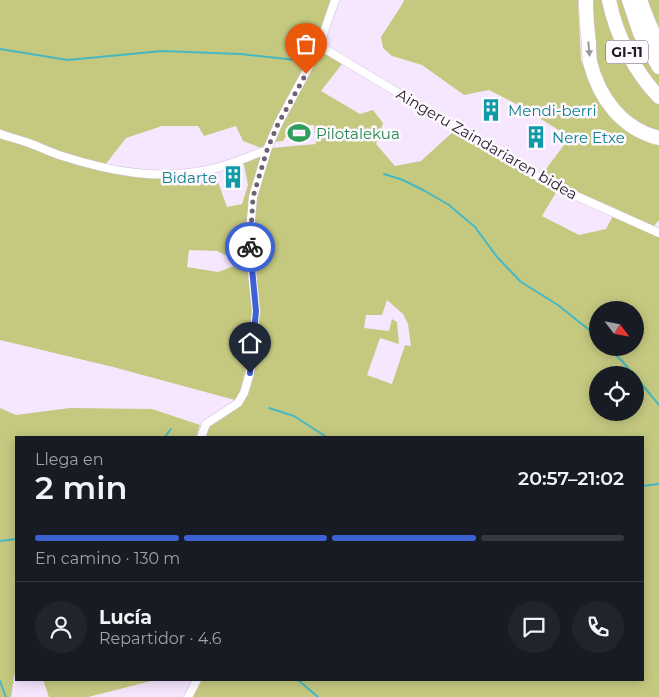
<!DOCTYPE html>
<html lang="es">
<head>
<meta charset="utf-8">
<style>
	body { margin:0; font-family:Montserrat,sans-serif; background:#20242c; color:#f1f3f6; height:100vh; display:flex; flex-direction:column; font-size:19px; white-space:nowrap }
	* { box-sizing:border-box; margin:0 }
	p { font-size:16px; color:#9ea1a6 }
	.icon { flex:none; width:28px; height:28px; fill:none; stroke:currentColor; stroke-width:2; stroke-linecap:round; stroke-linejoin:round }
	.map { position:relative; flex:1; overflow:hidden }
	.sheet { position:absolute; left:15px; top:436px; width:629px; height:245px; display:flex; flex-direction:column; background:#171b24; border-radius:0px; box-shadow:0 2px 12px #0003 }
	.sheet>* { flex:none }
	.needle { width:32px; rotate:122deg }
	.controls { position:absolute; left:589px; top:301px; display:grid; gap:10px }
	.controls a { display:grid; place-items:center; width:55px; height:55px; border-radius:50%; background:#171b24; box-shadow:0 2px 12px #0003; font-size:25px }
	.pin { position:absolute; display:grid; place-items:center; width:42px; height:42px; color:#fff; margin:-51px -21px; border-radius:50% 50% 50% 0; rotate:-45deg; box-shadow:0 0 5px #0007 }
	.pin .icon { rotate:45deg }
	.courier { position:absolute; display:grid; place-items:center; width:50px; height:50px; margin:-25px; border:4px solid #3d62d4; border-radius:50%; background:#fff; color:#222; box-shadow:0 1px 6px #0007 }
	.summary em { font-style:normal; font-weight:600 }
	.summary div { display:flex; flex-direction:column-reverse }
	.summary { display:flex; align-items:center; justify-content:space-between; height:85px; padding:0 20px }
	h1 { font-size:32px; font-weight:600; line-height:38px }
	.bar { display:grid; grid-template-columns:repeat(4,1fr); gap:8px 5px; align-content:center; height:60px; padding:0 20px }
	.bar i { height:6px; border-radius:4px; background:#363941 }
	.bar .on { background:#3d62d4 }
	.bar p { grid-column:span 4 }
	.line { display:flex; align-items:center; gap:12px; padding:0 20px; border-top:1px solid #363941 }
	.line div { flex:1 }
	.round { display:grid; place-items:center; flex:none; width:52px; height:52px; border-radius:26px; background:#20242c }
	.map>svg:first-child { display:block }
	.green { fill:#c5c980; fill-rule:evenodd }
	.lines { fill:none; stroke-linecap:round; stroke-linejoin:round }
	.stream { stroke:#47b8c2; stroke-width:2 }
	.street-casing { stroke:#d0bddb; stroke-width:9 }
	.highway-casing { stroke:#d0bddb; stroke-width:15 }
	.street { stroke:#fff; stroke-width:8 }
	.highway { stroke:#fff; stroke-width:14 }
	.oneway { fill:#9b989d }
	.done { stroke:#6c6271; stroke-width:5; stroke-dasharray:0 9 }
	.route { stroke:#3d62d4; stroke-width:6 }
	.labels { text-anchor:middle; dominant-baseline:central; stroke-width:5; stroke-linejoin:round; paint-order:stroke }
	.shield { fill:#fdf9ff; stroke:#635d66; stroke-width:1 }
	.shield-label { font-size:14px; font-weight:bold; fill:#211a25 }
	.culture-label { font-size:15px; fill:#0d838f; stroke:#fdf9ff; text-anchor:start }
	.leisure-label { font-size:15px; fill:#27864d; stroke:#fdf9ff; text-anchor:start }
	.street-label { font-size:15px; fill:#211a25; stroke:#fdf9ff }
</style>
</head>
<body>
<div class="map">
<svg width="659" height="697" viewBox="0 0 659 697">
	<rect width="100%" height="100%" fill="#f6e7ff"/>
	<path class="green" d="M0 0H332L318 46 268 142 261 148 243 141 236 126 204 136 198 126H162L126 138 105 165 61 152 0 129Z
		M404 0H578L581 60 595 94 610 117 631 134 652 144 659 145V220L654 226 581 194 543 173 570 137 518 105 489 90 464 95 422 65 392 56 383 48 381 37 403 3Z
		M591 0H659V131L645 127 628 116 613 100 602 78 595 56Z
		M322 51 342 64 321 91 360 114 373 110 383 123 376 144 395 166 421 161 455 130 557 191 542 216 579 235 606 229 613 216 659 236V697H190L199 680H642V438L203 437 207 426 247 392 257 307 251 241 255 199 271 148 316 144 314 125 292 126 283 141 273 142 283 120ZM387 300 403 314 408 324 411 346 405 345 392 384 367 375 380 338 399 344 397 322 392 319 389 331 364 328 366 315H382ZM598 310H635V348H598ZM598 375H635V412H598Z
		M0 136 129 175 214 171 227 207 242 204 248 185 243 160 264 153 250 198 247 260 231 258 217 251 189 250 187 267 218 272 234 266 249 268 252 312 249 354 241 389 235 400 113 367 0 340Z
		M0 408 16 415 70 408 152 409 200 425 196 437 16 438V665L11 697H0Z
		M43 680H155L88 697H49Z"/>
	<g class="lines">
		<path class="stream" d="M0 49 68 60 162 51 240 54 296 60
			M384 174 403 180 425 191 449 205 475 227 497 257 521 282 558 305 598 337
			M608 348 621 360 634 375
			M635 376 659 405
			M269 408 294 416 328 438
			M164 438 171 429
			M642 486 659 484
			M0 541 16 539
			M298 680 318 697
			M0 681 6 697"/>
		<defs>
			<path id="street" d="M320 46 552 185 659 233
				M0 134C9 137 17 139 26 142 38 146 49 152 62 156 112 172 160 181 212 169 231 165 249 156 267 150
				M201 438 206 424 238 403 244 393 250 373 256 311 249 242 253 197 267 150 278 124 320 46 325 29 335 0
				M188 697 197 680"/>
			<path id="highway" d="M586 0C586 14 587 28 589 43 589 49 589 56 590 62 599 98 622 129 659 138
				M609 0C616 35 634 71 659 97
				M629 0 640 33 659 67
				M640 0 648 21 659 46"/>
		</defs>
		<use href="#street" class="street-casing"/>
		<use href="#highway" class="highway-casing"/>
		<use href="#street" class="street"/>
		<use href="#highway" class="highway"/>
	</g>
	<defs><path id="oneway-solid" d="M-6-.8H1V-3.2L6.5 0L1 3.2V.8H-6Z" transform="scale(1.25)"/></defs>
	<use class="oneway" href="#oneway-solid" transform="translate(589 49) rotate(85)"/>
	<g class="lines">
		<path class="done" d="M250 247 253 197 267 150 278 124 306 74"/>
		<path class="route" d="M250 247 256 311 250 373"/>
	</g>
	<defs>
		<symbol id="building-bare" viewBox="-9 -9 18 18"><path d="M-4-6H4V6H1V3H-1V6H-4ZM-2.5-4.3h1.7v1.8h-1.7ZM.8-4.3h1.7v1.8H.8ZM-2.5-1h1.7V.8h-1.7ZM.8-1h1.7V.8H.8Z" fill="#0f9aa8" stroke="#fdf9ff" stroke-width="2.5" paint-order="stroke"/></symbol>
		<symbol id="stadium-bare" viewBox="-9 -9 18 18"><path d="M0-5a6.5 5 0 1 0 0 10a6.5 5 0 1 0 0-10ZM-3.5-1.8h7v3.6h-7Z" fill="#2e9e5b" stroke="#fdf9ff" stroke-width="2.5" paint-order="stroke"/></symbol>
	</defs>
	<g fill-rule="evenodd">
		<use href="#building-bare" x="475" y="94" width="32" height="32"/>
		<use href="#stadium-bare" x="283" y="117" width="32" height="32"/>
		<use href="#building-bare" x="520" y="121" width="32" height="32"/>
		<use href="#building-bare" x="217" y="161" width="32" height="32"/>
	</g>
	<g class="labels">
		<rect class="shield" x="606" y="40.5" width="42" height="23" rx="4"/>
		<g class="shield-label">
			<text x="627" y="52">GI-11</text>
		</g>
		<g class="culture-label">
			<text x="508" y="110">Mendi-berri</text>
			<text x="552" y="137">Nere Etxe</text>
			<text x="217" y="177" text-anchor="end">Bidarte</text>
		</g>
		<g class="leisure-label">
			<text x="316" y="133">Pilotalekua</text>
		</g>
		<g class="street-label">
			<text transform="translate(487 144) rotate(30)">Aingeru Zaindariaren bidea</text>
		</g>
	</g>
</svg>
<div class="controls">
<a><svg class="needle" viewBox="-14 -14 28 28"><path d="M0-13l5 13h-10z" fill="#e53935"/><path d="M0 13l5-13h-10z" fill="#9ea1a6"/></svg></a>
<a><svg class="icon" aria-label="locate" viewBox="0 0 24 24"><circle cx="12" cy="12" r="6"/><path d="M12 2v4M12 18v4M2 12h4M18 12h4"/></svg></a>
</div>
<div class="pin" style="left:306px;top:74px;background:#ea580c"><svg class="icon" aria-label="bag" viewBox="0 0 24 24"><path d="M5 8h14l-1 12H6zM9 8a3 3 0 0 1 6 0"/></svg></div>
<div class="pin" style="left:250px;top:373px;background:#1f2937"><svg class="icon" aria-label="home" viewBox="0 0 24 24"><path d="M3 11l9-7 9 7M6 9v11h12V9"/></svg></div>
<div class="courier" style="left:250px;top:247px"><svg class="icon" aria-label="bike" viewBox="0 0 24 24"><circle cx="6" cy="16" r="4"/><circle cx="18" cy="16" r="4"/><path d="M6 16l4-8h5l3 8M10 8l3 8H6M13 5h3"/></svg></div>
<section class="sheet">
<div class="summary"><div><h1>2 min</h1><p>Llega en</p></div><em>20:57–21:02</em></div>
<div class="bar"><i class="on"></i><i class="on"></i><i class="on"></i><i></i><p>En camino · 130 m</p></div>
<div class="line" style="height:90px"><a class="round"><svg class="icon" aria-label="person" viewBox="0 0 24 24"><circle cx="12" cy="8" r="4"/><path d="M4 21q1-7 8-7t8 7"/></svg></a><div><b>Lucía</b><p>Repartidor · 4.6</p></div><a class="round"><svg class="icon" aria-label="chat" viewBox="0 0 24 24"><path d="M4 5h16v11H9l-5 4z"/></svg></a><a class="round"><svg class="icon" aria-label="phone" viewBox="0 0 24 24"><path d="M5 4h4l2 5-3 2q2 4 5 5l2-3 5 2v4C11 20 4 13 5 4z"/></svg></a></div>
</section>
</div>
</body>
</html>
